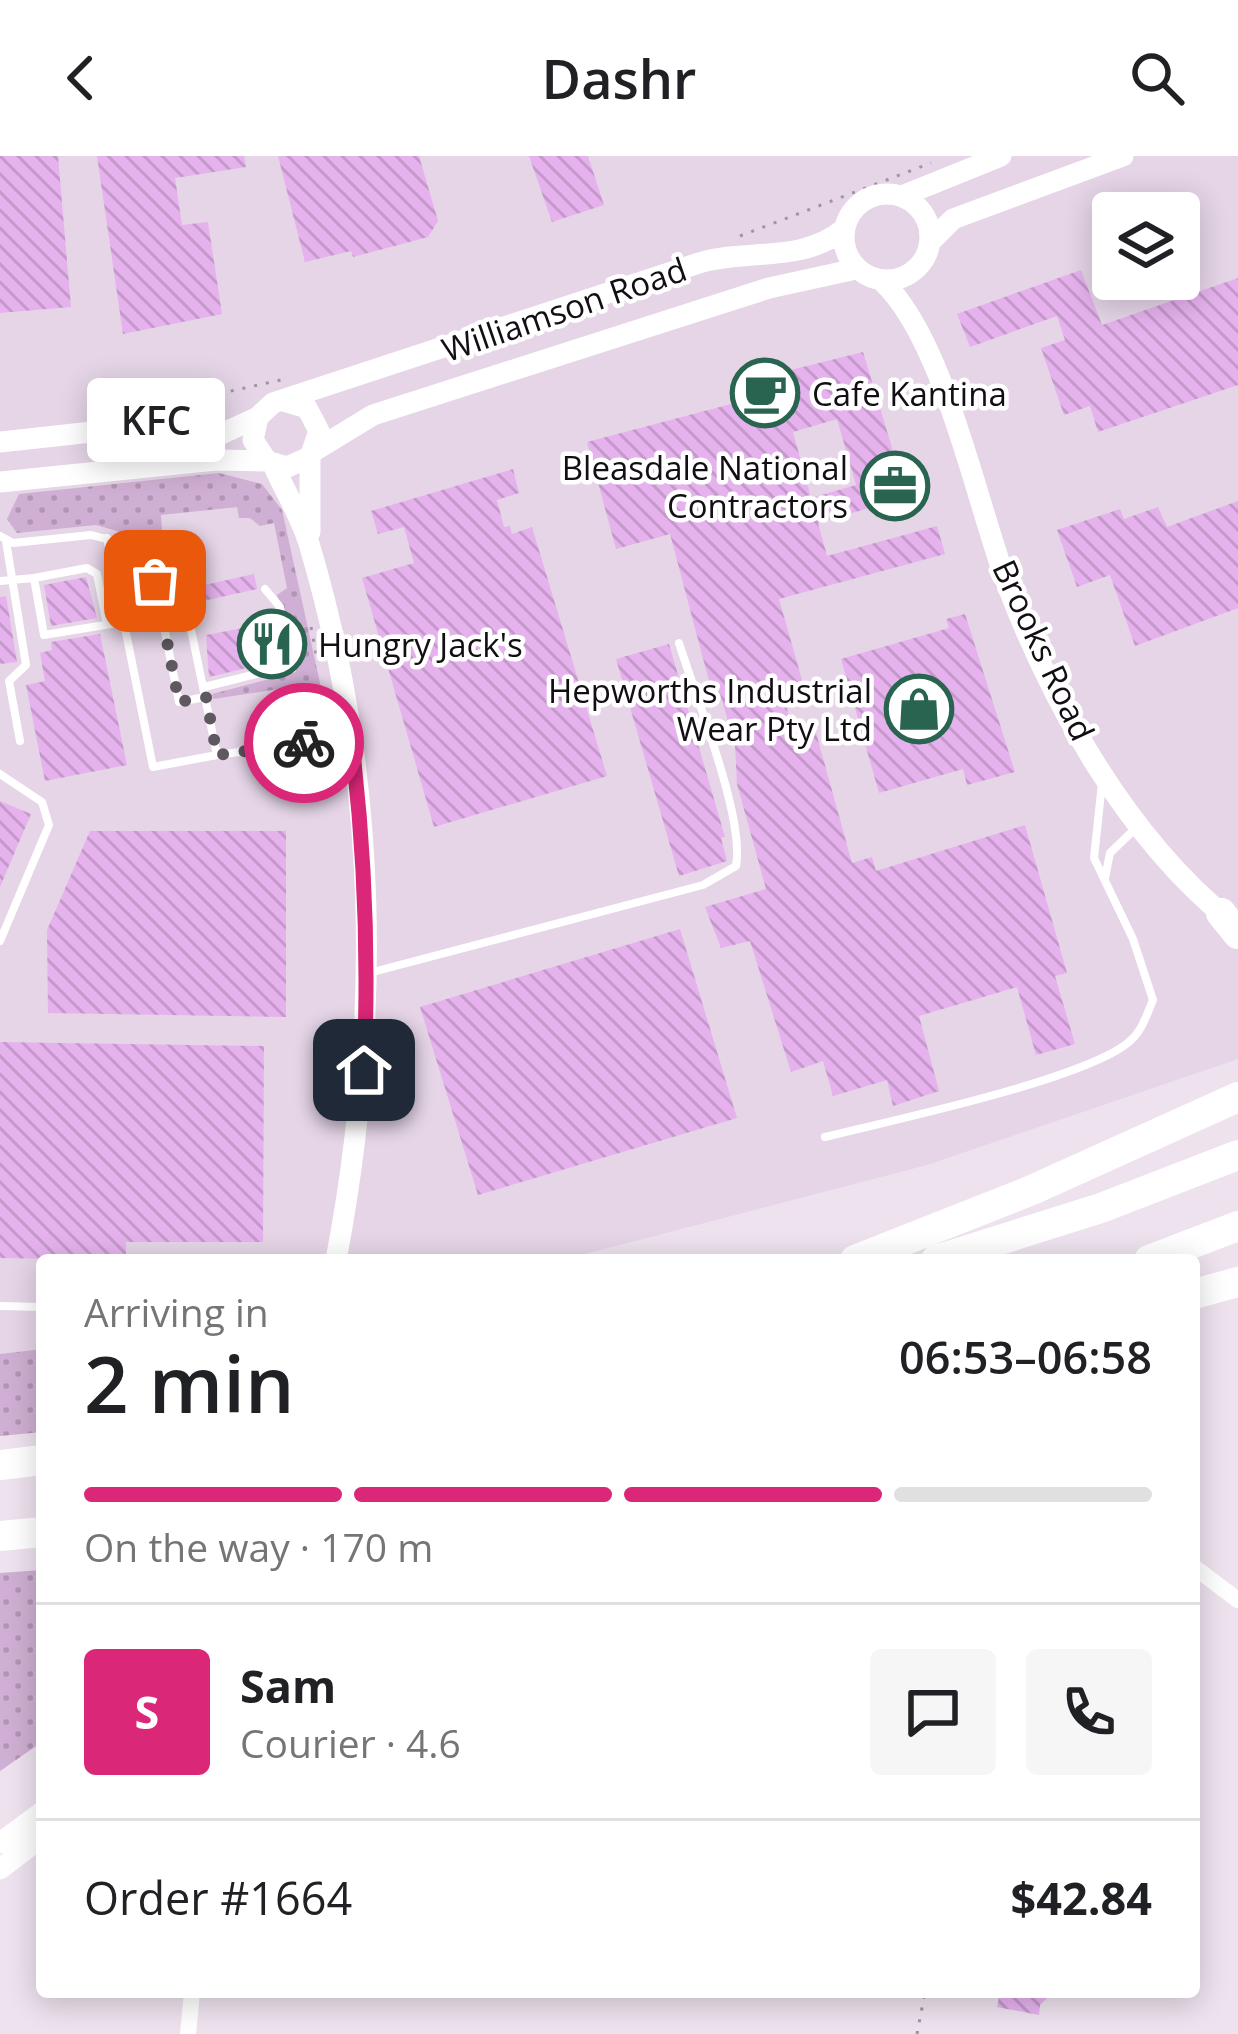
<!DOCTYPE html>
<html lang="en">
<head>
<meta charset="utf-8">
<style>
	body { margin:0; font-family:"Open Sans",sans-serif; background:#f6f6f6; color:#202124; height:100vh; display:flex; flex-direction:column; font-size:45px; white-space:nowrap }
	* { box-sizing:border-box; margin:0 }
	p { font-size:39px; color:#757577 }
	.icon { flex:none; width:66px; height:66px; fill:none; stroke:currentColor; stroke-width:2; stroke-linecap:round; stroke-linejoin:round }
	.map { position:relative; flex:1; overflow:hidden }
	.panel { position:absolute; left:36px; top:1098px; width:1164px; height:744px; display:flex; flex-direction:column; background:#fff; border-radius:12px; box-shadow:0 6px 30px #0003 }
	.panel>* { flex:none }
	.buttons { position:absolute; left:1092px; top:36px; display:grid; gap:24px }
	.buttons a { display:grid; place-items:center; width:108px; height:108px; border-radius:12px; background:#fff; box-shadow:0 6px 30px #0003; font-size:60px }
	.pin { position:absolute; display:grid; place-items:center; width:102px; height:102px; color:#fff; margin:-51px; border-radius:24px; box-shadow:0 6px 18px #0006 }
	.courier { position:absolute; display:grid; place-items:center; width:120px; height:120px; margin:-60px; border:9px solid #db2777; border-radius:50%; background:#fff; color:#222; box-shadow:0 3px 15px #0007 }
	.bubble { position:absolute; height:84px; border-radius:12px; background:#fff; box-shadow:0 6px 30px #0003; font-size:39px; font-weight:600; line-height:84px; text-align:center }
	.summary em { font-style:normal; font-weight:600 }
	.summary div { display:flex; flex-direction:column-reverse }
	.summary { display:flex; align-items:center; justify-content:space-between; height:204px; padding:0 48px }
	h1 { font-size:78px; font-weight:600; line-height:90px }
	.bar { display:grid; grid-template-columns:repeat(4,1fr); gap:18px 12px; align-content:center; height:144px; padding:0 48px }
	.bar i { height:15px; border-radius:9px; background:#e0e0e0 }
	.bar .current { background:#db2777 }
	.bar p { grid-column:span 4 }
	.line { display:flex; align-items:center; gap:30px; padding:0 48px; border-top:3px solid #e0e0e0 }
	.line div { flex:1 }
	.round { display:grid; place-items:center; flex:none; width:126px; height:126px; border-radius:12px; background:#f6f6f6 }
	header { display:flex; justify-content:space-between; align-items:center; height:156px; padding:0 48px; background:#fff; font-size:54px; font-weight:600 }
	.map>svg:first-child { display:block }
	.built { fill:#e5d5e7; fill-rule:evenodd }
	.grass { fill:url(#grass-dots) }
	.building { fill:url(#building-back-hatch); fill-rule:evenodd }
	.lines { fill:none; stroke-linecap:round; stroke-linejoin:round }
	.path { stroke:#9e969f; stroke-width:3; stroke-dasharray:3 9; stroke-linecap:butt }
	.lane { stroke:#fff; stroke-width:8 }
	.street { stroke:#fff; stroke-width:16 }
	.secondary { stroke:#fff; stroke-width:21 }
	.highway { stroke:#fff; stroke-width:30 }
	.done { stroke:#5f5860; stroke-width:12; stroke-dasharray:0 21.6 }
	.route { stroke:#db2777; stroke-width:15 }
	.labels { text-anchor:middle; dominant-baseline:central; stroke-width:9; stroke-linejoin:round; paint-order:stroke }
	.street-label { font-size:33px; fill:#120e13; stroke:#fff }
	.poi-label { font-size:33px; fill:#120e13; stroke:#fff; text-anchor:start }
</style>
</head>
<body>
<header><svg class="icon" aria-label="back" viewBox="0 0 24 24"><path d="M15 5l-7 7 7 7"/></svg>Dashr<svg class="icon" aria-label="search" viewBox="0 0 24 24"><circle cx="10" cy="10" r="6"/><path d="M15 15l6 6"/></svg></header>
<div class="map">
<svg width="1238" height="1878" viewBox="0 0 1238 1878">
	<defs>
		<pattern id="grass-dots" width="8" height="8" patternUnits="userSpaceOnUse" patternTransform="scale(3)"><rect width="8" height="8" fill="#cfafd3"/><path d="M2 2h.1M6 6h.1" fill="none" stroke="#b195b4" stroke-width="1.8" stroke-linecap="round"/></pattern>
		<pattern id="building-back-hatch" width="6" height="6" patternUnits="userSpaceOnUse" patternTransform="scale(3)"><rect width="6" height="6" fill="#e6b2ee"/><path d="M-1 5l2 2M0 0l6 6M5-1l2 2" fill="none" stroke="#c498cb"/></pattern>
	</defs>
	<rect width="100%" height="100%" fill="#ede2ee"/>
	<path class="built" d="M0 0H1238V903L927 1009 562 1104H42V1193L0 1198ZM1113 57H1179V123H1113Z"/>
	<path class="grass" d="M219 317 262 328 282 354 329 568 320 577 313 574 303 544 286 532 213 543 212 538 296 516 277 439 287 432 274 367 260 370 250 362H239L237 351 161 359 162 374 127 378 96 369 17 377 7 363 19 338Z
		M42 1193V1276L0 1280V1198Z
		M42 1414V1586L0 1615V1417Z"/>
	<path class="building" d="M0 0H58L71 151 0 157Z
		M97 0H244L246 11 175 22 182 69 208 66 222 158 123 178Z
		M278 0H419L438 65 428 81 353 101 351 95 305 106Z
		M529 0H588L604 49 552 66Z
		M1081 114 1102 169 1238 122V229L1098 276 1090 250 1064 259 1041 192 1065 184 1057 160 970 191 957 158Z
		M863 196 907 341 818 367 827 400 937 370 945 398 779 443 808 545 787 551 791 580 815 573 852 707 872 701 876 715 1025 669 1067 817 1055 820 1075 888 1036 899 1017 831 919 860 939 935 893 950 887 924 833 940 823 905 791 916 750 785 721 792 705 751 766 733 737 628 735 589 720 538 713 540 670 378 616 393 587 286 750 243 747 233 761 229 759 222ZM837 263 856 329 811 342 793 276Z
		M513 313 519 337 497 344 504 371 510 370 512 378 532 371 607 620 434 671 362 422 414 407 404 371 378 378 371 355Z
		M1238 345V452L1135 490 1110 419 1077 431 1057 374 1120 353 1124 363 1158 351 1167 371Z
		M254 418 257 433 194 447 191 432Z
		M86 421 97 462 51 470 44 429Z
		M6 440 17 506 0 508V441Z
		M965 458 1015 616 967 629 963 613 879 637 841 503 949 472 946 463Z
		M274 466 280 504 209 521 206 479Z
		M100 478 127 609 45 625 26 529 45 525 40 497 52 494 51 486Z
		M669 488 725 681 721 682 727 705 679 720 616 503Z
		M0 645 31 658 0 731Z
		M90 675H286V861L48 857 47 774Z
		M680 773 737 962 478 1039 420 851Z
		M0 886 264 890 263 1086H126V1104L0 1102Z
		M1000 1836H1053L1040 1849 1039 1859 997 1851Z"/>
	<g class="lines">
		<path class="path" d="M740 80 931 7
			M198 246 201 266
			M137 256 285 223
			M311 471 317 503
			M334 601 337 627
			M917 1878 925 1836"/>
		<path class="lane" d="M0 380 13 387 91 379 126 388 172 382 217 599 349 581
			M107 382 153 611 217 599
			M6 385 26 509 9 525 20 585
			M147 385 179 546 205 541
			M34 422 87 412 97 418 107 468
			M0 425 34 422 44 479 123 466
			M204 531 289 510 280 451 265 433
			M0 618 42 646 49 669 0 785
			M1105 722 1110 697 1136 672
			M369 817 703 729 736 710C745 661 695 539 679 487
			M825 981C889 965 1088 923 1130 885 1142 875 1147 858 1153 844L1133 783 1094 702 1102 627
			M0 1150 42 1151"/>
		<path class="street" d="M1194 1411 1238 1444
			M188 1878 192 1836"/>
		<path class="secondary" d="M844 81a43 43 0 1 1 86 0a43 43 0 1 1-86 0Z
			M902 40 1001 0
			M930 86 953 63 1123 0
			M882 125C944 183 976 345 1007 428 1052 548 1128 682 1228 763
			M283 245 307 252 319 275 310 301 287 311 267 305 253 284 258 261 273 247 699 107C749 92 801 108 844 73
			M0 286 119 273 204 286 258 261
			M314 295 373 259 769 132 856 113
			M273 308C285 336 302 362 310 391 379 624 381 868 336 1104
			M0 326 216 304 267 305
			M310 376V301
			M0 1687 42 1656
			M0 1713 42 1681"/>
		<path class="highway" d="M1221 757 1238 778
			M855 1104 1032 1034 1238 941
			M936 1104 1101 1052 1238 999
			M1149 1104 1238 1070
			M1194 1138 1238 1126
			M0 1309 42 1304
			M0 1380 42 1376"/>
	</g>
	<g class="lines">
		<path class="done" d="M155 425 179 546 206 541 217 599 304 587"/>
		<path class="route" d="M304 587 351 581C365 693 369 802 364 914"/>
	</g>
	<defs>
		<symbol id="cafe-ring" viewBox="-11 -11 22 22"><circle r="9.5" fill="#fff" stroke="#28644f" stroke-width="1.5"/><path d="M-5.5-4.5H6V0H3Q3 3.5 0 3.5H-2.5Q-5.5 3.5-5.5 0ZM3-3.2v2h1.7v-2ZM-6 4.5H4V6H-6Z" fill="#28644f"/></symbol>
		<symbol id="office-ring" viewBox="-11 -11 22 22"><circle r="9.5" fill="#fff" stroke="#28644f" stroke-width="1.5"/><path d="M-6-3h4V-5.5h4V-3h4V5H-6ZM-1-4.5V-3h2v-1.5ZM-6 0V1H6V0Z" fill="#28644f"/></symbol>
		<symbol id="restaurant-ring" viewBox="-11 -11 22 22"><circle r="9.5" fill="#fff" stroke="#28644f" stroke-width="1.5"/><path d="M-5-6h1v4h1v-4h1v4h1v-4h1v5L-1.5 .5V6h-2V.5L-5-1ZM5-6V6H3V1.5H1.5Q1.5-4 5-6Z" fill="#28644f"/></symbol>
		<symbol id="shop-ring" viewBox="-11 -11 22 22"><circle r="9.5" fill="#fff" stroke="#28644f" stroke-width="1.5"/><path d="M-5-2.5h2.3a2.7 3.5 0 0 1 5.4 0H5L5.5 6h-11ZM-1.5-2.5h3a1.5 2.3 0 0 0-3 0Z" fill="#28644f"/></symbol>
	</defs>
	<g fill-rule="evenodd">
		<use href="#cafe-ring" x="727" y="199" width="76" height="76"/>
		<use href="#office-ring" x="857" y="292" width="76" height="76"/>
		<use href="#restaurant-ring" x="234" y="450" width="76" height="76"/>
		<use href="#shop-ring" x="881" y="515" width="76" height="76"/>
	</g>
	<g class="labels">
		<g class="street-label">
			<text transform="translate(564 153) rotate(-19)">Williamson Road</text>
			<text transform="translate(1044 494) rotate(65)">Brooks Road</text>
		</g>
		<g class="poi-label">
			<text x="812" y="237">Cafe Kantina</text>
			<text x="848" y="311" text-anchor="end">Bleasdale National<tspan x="848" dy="38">Contractors</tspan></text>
			<text x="318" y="488">Hungry Jack's</text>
			<text x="872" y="534" text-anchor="end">Hepworths Industrial<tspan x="872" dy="38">Wear Pty Ltd</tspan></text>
		</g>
	</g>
</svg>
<div class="buttons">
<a><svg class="icon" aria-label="layers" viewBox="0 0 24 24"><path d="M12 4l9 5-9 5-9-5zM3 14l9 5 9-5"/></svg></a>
</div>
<div class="pin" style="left:155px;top:425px;background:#ea580c"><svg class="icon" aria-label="bag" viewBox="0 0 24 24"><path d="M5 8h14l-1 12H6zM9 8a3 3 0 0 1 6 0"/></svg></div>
<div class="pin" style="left:364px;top:914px;background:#1f2937"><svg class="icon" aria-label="home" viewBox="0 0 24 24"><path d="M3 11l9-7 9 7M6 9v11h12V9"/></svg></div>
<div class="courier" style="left:304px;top:587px"><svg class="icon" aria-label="bike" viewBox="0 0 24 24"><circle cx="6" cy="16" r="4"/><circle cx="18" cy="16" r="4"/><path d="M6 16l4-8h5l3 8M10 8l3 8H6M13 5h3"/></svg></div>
<div class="bubble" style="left:87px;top:222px;width:138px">KFC</div>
<section class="panel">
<div class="summary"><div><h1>2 min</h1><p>Arriving in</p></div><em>06:53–06:58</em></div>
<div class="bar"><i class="current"></i><i class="current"></i><i class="current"></i><i></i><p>On the way · 170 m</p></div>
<div class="line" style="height:216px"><b class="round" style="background:#db2777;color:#fff">S</b><div><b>Sam</b><p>Courier · 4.6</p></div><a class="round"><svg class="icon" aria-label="chat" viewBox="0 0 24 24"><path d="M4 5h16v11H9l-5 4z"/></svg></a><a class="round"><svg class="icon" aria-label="phone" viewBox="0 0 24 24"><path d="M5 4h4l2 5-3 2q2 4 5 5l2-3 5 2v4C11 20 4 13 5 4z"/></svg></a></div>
<div class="line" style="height:156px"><div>Order #1664</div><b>$42.84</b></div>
</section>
</div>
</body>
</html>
